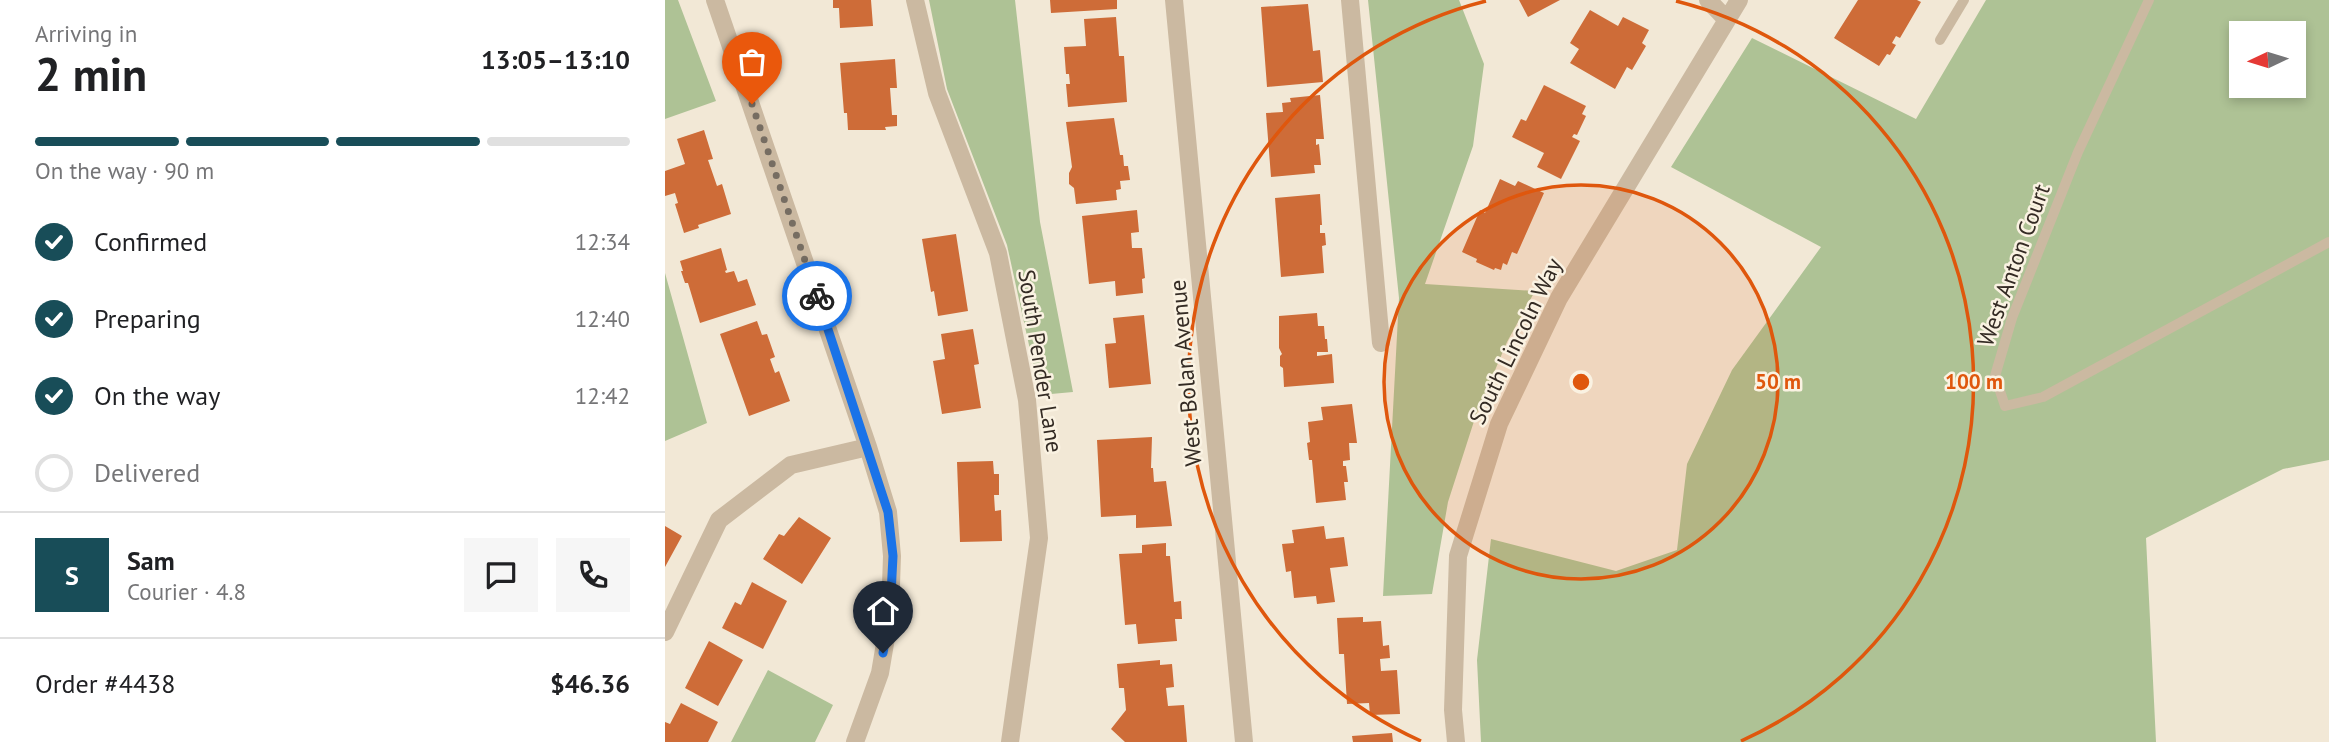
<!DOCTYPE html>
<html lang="en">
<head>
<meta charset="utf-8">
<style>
	body { margin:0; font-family:"PT Sans",sans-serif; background:#f6f6f6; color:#202124; height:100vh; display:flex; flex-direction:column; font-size:26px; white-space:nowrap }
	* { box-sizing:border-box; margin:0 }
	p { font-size:23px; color:#757577 }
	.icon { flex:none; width:38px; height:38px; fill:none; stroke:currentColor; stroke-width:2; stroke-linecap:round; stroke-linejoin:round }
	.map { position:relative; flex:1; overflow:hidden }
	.sheet { display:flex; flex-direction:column; background:#fff; width:665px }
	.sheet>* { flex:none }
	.needle { width:46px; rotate:266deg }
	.fabs { position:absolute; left:1564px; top:21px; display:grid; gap:14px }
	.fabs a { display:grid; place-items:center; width:77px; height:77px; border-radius:0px; background:#fff; box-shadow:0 4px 10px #0003; font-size:35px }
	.pin { position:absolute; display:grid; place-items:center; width:60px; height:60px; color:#fff; margin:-72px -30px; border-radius:50% 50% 50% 0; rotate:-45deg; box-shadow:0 0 7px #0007 }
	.pin .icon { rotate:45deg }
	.courier { position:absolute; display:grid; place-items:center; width:70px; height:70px; margin:-35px; border:5px solid #1a73e8; border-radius:50%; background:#fff; color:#222; box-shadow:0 2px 9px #0007 }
	.summary em { font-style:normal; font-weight:600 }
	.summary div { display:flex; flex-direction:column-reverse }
	.summary { display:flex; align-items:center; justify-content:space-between; height:119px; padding:0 35px }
	h1 { font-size:46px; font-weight:600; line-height:52px }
	.bar { display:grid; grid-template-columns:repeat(4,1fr); gap:10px 7px; align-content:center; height:84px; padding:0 35px }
	.bar i { height:9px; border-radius:5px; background:#e0e0e0 }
	.bar .on { background:#184d58 }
	.bar p { grid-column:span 4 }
	.line { display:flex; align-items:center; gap:18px; padding:0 35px; border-top:2px solid #e0e0e0 }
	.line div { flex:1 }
	.round { display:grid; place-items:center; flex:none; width:74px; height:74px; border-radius:0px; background:#f6f6f6 }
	ol { padding:0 35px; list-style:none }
	li { display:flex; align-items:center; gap:21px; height:77px }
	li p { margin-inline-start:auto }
	li .icon { padding:7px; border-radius:50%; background:#184d58; color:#fff; stroke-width:4 }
	li:last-child { color:#757577 }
	li i { width:38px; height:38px; border:4px solid #e0e0e0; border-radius:50% }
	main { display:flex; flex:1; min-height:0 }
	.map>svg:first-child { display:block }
	.green { fill:#aec295; fill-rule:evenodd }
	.building { fill:#ce6c38 }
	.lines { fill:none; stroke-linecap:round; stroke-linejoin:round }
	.lane { stroke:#cbb9a1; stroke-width:10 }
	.street { stroke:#cbb9a1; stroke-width:18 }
	.done { stroke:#766d62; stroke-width:7; stroke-dasharray:0 12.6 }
	.route { stroke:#1a73e8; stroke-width:9 }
	.ring { fill:none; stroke:#df570d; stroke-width:3.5 }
	.labels { text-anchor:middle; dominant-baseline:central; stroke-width:5; stroke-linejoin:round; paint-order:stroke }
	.street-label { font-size:23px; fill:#342b24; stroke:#faf2e2 }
	.centre { fill:#df570d; stroke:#faf2e2; stroke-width:3.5 }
	.ring-label { font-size:21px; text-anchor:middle; font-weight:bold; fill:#df570d; stroke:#faf2e2; stroke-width:5; stroke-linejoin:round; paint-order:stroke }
</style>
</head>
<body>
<main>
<section class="sheet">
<div class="summary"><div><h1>2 min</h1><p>Arriving in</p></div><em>13:05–13:10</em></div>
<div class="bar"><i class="on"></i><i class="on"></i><i class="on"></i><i></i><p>On the way · 90 m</p></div>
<ol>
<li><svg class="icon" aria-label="check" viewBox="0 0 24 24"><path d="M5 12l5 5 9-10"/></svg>Confirmed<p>12:34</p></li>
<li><svg class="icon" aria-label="check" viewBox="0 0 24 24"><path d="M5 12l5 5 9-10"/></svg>Preparing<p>12:40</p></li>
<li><svg class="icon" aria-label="check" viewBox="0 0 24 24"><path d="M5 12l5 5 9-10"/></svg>On the way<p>12:42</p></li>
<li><i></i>Delivered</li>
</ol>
<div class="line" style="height:126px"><b class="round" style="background:#184d58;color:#fff">S</b><div><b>Sam</b><p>Courier · 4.8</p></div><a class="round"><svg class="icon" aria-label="chat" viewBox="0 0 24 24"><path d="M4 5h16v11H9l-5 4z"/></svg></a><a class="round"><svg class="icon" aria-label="phone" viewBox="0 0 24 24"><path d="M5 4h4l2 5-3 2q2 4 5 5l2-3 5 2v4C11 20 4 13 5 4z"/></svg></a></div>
<div class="line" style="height:91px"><div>Order #4438</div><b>$46.36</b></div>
</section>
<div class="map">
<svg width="1664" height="742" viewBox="0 0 1664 742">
	<rect width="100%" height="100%" fill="#f2e8d6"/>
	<path class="green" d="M0 0H13L51 101 0 119Z
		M264 0H350L375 222 408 392 375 395 342 245 282 89Z
		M703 0H794L819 64 808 146 760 284 870 291 842 342 811 415 783 502 767 594 718 596 734 298Z
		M1321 0H1664V460L1618 469 1481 538 1491 742H816L812 660 826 539 951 571 1012 550 1022 464 1067 370 1156 247 1006 167 1087 38 1251 119ZM1577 33H1629V86H1577Z
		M0 273 42 423 0 441Z
		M103 670 168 705 150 742H66Z"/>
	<path class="building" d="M168 0H206L208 26 175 28 174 8H168Z
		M385 0H452V9L386 13Z
		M854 0H895L863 17Z
		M1193 0H1252L1256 2 1235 38 1231 36 1227 43 1231 45 1225 55 1222 54 1214 66 1169 38Z
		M643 4 648 51 655 50 658 82 602 87 596 7Z
		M925 10 953 26 958 17 984 30 977 43 981 46 967 70 962 67 950 89 905 63 914 49 905 43Z
		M451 17 454 56H459L462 102 403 107 401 84H405L404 74H401L399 47 421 46 419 19Z
		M230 59 232 88H225L227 115H232V126L220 127 221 130H183L182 113H179L175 63Z
		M879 85 921 106 917 114 921 116 912 135 909 134 907 137 915 141 896 179 872 167 879 153 847 137 856 119 861 121Z
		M655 95 659 139H651V145L654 144 656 165H649L650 173 606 177 601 113 618 112 617 103 626 102 625 98Z
		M449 118 455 155H458L459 166H463L465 180 455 181 456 189 451 190 452 200 411 204 409 188 404 184V173L407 167 401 122Z
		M39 130 48 159 43 160 52 186 57 184 66 214 33 225 34 228 19 233 10 204 13 203 10 193 0 196V171L20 164 12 139Z
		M835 179 850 186 853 181 879 193 852 254 847 252 842 265 838 263 836 270 830 268 829 270 811 262 812 259 797 252 815 210 820 213Z
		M655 194 657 225H655V233H660L661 245 657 246 659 273 616 277 610 198Z
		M472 210 474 232 466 233 467 248H477L480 278 477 279 478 293 451 296 450 281 424 284 417 216Z
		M291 234 303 311 273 316 269 291 266 292 257 239Z
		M56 248 62 270 60 271 61 273 69 271 73 282 82 279 91 305 35 323 23 283H20L16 271H18L15 261Z
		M652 313 653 326H659L660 339H662L663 352H652V356L667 354 669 383 619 387 618 368 615 366V356L617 354 614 348V316Z
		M479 315 486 384 444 388 440 344 451 343 448 318Z
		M92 321 97 335 102 334 110 357 105 359 110 373 114 371 125 401 84 416 55 334Z
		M308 329 314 364 309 365 316 408 277 414 268 361 280 359 276 334Z
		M687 404 692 443H684L685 460 678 461V466H681L683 482H679L681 500 651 503 647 460H644L642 443 645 442 643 422 658 420 656 407Z
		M487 437 486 468H488L489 482 501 481 507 526 471 528V515L436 517 432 440Z
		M328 461 329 474H334V495H329L330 511 336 510 337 541 295 542 292 462Z
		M134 517 166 538 137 584 98 559 114 534 119 536Z
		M0 526 17 536 0 567Z
		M659 526 661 539 679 537 683 566 665 568 670 602 652 604 651 596 629 598 626 571 621 572 617 544 629 543 627 530Z
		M501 543V556H505L509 602 516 601 517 619H510L512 641 473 644 471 624 460 625 454 554 477 553V545Z
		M87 582 122 601 98 649 57 628 70 602 76 605Z
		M698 617V622L716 621 718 646 724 645 725 658 715 659 716 671 732 670 735 714 705 715 704 703 682 704 679 654H674L672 618Z
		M44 641 78 660 53 706 20 688Z
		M495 660V665L507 664 509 687 501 688 503 706 519 705 522 742H460L446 729 461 710 459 688H454L452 664Z
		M16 703 53 722 43 742H0V722L5 724Z
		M727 733 728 742H688L687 736Z"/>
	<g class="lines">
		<path class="lane" d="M1484 0 1413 152 1347 318 1330 376 1340 406 1378 397 1664 242
			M1275 40 1299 0"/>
		<path class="street" d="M50 0 203 447 223 512 227 556 225 614 215 673 190 742
			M250 0 272 93 333 253 362 400 374 538 345 742
			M509 0 579 742
			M685 0 716 343
			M1043 0 1062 20
			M0 632 54 520 126 465 203 447
			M791 742 788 710 793 556 834 424 894 298 1074 0"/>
	</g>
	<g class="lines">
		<path class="done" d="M87 104 152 296"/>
		<path class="route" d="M152 296 223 512 228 556 225 614 218 653"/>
	</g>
	<circle cx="916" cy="382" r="197" fill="#df570d" fill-opacity=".12"/>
	<g class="ring">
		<circle cx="916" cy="382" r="197"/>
		<path d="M756 741A393 393 0 0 1 821 1M1011 1A393 393 0 0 1 1076 741"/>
	</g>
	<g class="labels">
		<g class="street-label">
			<text transform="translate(1348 265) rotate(-70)">West Anton Court</text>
			<text transform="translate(850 341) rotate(-64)">South Lincoln Way</text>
			<text transform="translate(376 361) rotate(81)">South Pender Lane</text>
			<text transform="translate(520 373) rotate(-95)">West Bolan Avenue</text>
		</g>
	</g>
	<circle cx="916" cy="382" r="10" class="centre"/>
	<g class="ring-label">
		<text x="1113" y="389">50 m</text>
		<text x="1309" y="389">100 m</text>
	</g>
</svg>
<div class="fabs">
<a><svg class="needle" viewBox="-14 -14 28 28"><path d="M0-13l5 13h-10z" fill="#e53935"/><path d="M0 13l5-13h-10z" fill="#757577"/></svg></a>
</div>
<div class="pin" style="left:87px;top:104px;background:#ea580c"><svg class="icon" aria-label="bag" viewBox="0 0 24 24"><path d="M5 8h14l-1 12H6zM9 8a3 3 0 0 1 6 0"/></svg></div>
<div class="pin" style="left:218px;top:653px;background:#1f2937"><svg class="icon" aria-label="home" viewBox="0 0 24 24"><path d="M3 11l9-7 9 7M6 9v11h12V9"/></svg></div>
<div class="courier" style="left:152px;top:296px"><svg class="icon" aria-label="bike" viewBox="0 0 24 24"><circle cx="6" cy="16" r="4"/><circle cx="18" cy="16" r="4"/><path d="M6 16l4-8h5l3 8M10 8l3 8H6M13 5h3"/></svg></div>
</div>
</main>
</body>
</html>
